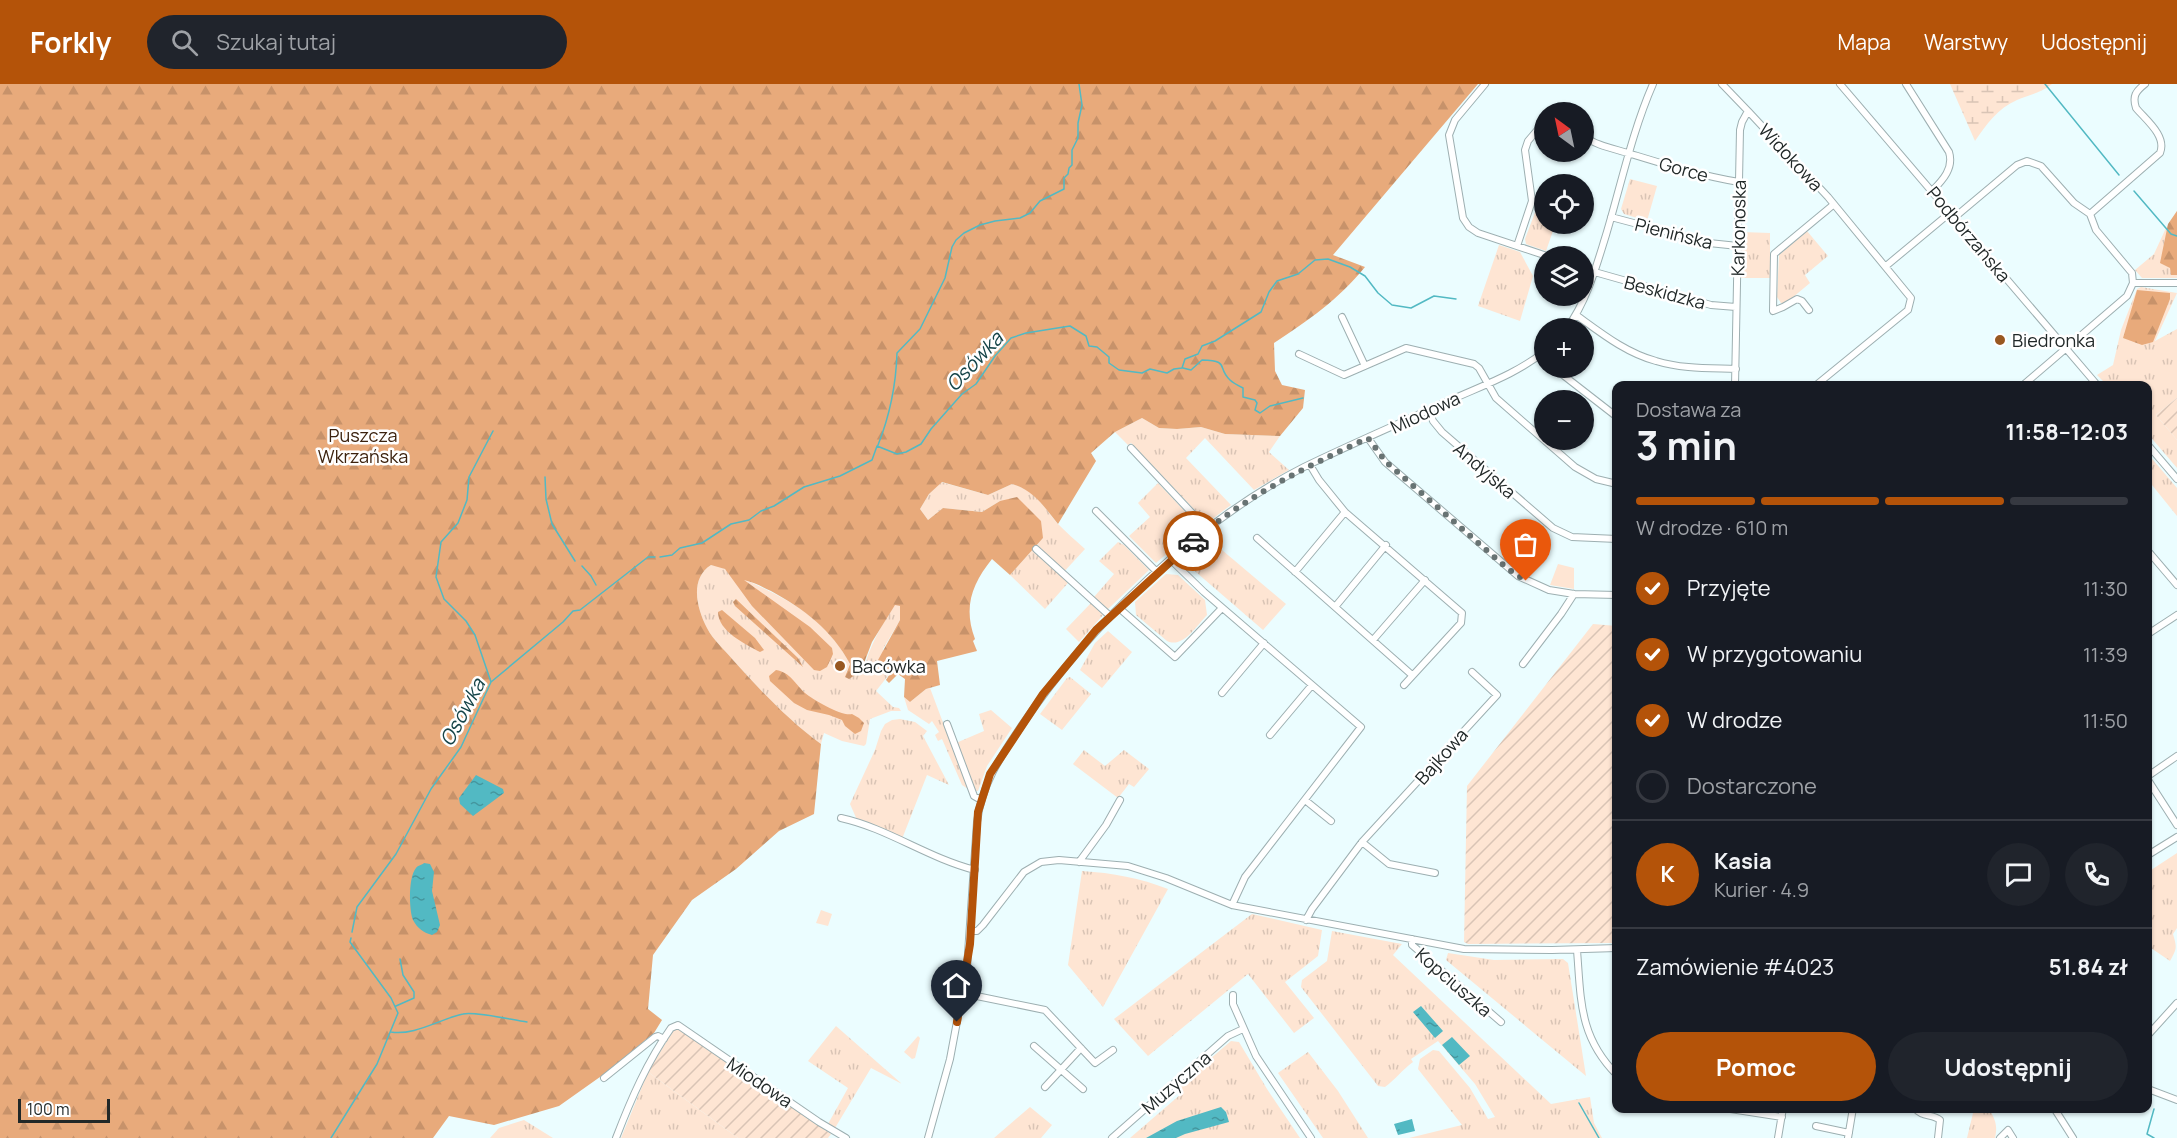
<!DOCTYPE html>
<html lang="pl">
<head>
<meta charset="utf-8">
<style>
	body { margin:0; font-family:Manrope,sans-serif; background:#20242c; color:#f1f3f6; height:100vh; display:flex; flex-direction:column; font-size:22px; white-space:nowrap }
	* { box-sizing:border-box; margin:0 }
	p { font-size:20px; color:#9ea1a6 }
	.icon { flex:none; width:33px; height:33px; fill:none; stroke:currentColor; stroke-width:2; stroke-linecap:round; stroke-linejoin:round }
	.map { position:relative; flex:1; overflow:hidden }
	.side { position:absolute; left:1612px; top:297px; width:540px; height:732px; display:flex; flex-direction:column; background:#171b24; border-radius:12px; box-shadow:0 2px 4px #0004 }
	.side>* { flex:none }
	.needle { width:39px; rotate:327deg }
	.controls { position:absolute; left:1534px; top:18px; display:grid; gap:12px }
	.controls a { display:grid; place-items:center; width:60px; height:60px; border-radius:50%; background:#171b24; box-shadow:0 2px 4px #0004; font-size:30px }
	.scale { position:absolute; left:18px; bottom:15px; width:92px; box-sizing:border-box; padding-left:6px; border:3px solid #212828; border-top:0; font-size:16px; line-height:21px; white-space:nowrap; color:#212828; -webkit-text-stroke:4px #fff; paint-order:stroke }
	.pin { position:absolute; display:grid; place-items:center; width:51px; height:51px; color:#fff; margin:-62px -26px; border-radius:50% 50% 50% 0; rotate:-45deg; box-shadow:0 0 6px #0007 }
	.pin .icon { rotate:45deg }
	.courier { position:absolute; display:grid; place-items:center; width:60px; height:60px; margin:-30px; border:4px solid #b45309; border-radius:50%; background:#fff; color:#222; box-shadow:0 2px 8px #0007 }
	.overview em { font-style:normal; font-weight:700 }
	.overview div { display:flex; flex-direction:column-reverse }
	.overview { display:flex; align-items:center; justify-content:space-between; height:102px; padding:0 24px }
	h1 { font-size:39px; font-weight:700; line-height:45px }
	.bar { display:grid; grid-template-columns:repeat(4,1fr); gap:9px 6px; align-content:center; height:72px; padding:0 24px }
	.bar i { height:8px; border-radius:4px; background:#363941 }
	.bar .on { background:#b45309 }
	.bar p { grid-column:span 4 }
	.line { display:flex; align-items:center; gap:15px; padding:0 24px; border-top:2px solid #363941 }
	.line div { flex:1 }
	.round { display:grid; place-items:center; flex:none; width:63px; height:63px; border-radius:32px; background:#20242c }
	ol { padding:0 24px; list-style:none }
	li { display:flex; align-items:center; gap:18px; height:66px }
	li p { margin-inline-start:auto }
	li .icon { padding:6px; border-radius:50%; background:#b45309; color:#fff; stroke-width:4 }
	li:last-child { color:#9ea1a6 }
	li i { width:33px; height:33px; border:3px solid #363941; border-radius:50% }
	.action { display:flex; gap:12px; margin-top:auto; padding:12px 24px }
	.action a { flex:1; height:69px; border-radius:36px; background:#b45309; color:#fff; font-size:24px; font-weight:700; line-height:69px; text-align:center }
	.action a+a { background:#20242c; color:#f1f3f6 }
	header { display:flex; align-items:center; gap:36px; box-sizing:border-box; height:84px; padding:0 30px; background:#b45309; color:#fff }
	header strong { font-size:28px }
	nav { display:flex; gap:33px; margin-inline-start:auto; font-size:21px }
	.search { width:420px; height:54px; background:#20242c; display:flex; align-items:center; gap:15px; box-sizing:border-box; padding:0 21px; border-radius:33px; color:#9ea1a6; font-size:22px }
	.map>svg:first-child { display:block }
	.grass { fill:url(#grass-tufts) }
	.forest { fill:url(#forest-firs) }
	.wetland { fill:url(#wetland-marsh) }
	.park { fill:#fee5d3 }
	.garden { fill:url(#garden-furrows) }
	.water { fill:url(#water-ripples) }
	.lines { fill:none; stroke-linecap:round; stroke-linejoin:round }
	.stream { stroke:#52b9c3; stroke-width:1.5 }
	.minor-casing { stroke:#9dafb1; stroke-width:8 }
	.minor { stroke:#fff; stroke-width:6 }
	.done { stroke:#687373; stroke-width:6; stroke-dasharray:0 10.8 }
	.route { stroke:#b45309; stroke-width:8 }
	.poi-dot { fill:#985821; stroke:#fff; stroke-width:2 }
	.labels { text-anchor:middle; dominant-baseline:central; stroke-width:5; stroke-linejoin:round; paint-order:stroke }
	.street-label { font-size:18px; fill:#212828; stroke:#fff }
	.poi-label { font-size:18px; fill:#212828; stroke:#fff; text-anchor:start }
	.park-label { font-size:18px; fill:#3c220e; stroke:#fff }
	.water-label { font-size:20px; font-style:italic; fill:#154448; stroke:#fff }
</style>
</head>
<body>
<header>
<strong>Forkly</strong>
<div class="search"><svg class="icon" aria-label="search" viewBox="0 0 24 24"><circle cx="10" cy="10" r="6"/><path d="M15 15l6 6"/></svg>Szukaj tutaj</div>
<nav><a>Mapa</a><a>Warstwy</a><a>Udostępnij</a></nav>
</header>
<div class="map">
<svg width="2177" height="1054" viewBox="0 0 2177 1054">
	<defs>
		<pattern id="grass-tufts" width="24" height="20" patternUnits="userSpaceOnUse" patternTransform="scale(1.5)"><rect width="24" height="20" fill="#fee5d3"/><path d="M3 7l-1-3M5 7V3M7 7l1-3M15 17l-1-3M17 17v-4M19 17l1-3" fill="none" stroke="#d9c4b5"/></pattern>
		<pattern id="forest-firs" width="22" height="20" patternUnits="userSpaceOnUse" patternTransform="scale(1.5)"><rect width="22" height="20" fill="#e8aa7b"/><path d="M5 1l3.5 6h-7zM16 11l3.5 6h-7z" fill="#c7926a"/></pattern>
		<pattern id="wetland-marsh" width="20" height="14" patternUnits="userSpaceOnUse" patternTransform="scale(1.5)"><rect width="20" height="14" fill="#fee5d3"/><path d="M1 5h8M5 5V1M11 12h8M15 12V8" fill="none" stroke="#d9c4b5"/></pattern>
		<pattern id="garden-furrows" width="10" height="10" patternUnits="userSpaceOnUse" patternTransform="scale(1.5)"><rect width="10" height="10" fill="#fee5d3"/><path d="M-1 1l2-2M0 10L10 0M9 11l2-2" fill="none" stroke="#d9c4b5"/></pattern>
		<pattern id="water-ripples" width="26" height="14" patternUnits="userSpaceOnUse" patternTransform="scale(1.5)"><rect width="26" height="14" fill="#52b9c3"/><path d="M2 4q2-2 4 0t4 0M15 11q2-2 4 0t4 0" fill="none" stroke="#44969e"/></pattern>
	</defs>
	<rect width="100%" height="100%" fill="#ebfdff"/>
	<path class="grass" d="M1630 95 1657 102 1647 137 1624 130 1621 125Z
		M1545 113V140H1569L1567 147 1554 144 1546 167 1526 160 1525 155 1539 118Z
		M2177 127V194H2142L2135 186 2154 170 2166 144Z
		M1807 147 1828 172 1805 191 1810 199 1786 219H1781L1777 213 1779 171Z
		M1742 148 1770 149V194H1741Z
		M1499 161 1520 168 1533 192 1520 237 1478 222Z
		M2141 203 2177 209 2155 257 2177 245V314L2156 331 2177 356V384L2148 350V302L2107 301 2097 291 2113 281 2121 246 2137 205Z
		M1142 334 1159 344 1177 345 1201 343 1225 350 1280 352 1269 368 1289 386 1254 406 1205 354 1186 374 1231 421 1207 439 1131 359 1128 361 1115 348Z
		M2148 370 2177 404V432L2148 396Z
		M941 398 988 411 1012 400C1036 406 1042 421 1057 439 1066 448 1076 457 1085 465L1061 491 1068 499 1045 525 1010 491 1043 454 1000 417 982 428 943 424 928 436 920 425 929 410Z
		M1158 399 1199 442 1156 479 1129 452 1150 433 1138 419Z
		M1209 455 1286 520 1263 546 1182 476Z
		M1118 458 1124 461 1149 486 1107 526 1094 513 1114 490 1099 477Z
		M711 481 719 482C772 511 819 522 850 580L846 589 866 577C873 556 883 539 895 520L900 522V536L883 565 891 588 876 607 893 623 899 624 901 627H891L870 635 866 660 864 662 842 657 824 649 821 660C788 636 761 607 733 576 725 566 713 556 707 544 697 525 689 495 711 481Z
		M1166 490 1178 491 1205 516 1207 531C1197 541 1183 565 1167 557L1136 531 1135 518Z
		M1091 519 1104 530 1079 558 1066 545Z
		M1108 547 1132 568 1102 604 1080 586 1095 559Z
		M1070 593 1091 610 1062 646 1040 630 1067 594Z
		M930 604 968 705 962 701 942 655 938 657 935 651 939 648 932 637 929 640 908 626 904 613 910 618 926 605Z
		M991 626 1012 644 987 682 978 707H974L956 659 984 647 979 630Z
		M900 635 915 638 927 647 923 652 949 701 927 691 902 755 857 736 850 720 875 666 881 647 885 640 892 636Z
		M1084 666 1105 682 1124 666 1149 685 1134 703 1129 700 1118 714 1073 680Z
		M2177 769V844L2173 850C2177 864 2177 864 2170 877L2148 862V788Z
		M1082 787C1113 789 1140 794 1168 805L1103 923 1068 881Z
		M1252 830 1322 846 1318 872 1285 898 1314 934 1294 949 1248 890 1148 972 1114 935Z
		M1332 847 1402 860 1393 871 1551 1020 1590 1013 1594 1039 1602 1054H1409L1462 1041 1418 985 1420 975 1433 966 1439 967 1470 1004 1488 1035 1495 1033 1475 1000 1438 957 1411 975 1413 978C1402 986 1396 995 1385 1003L1378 1002 1301 903 1302 896 1327 877Z
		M1448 869 1494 876 1563 875 1568 879 1586 992 1446 876Z
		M836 942 902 1000 871 984 835 1044 828 1040 848 1004 808 977Z
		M1231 957 1239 958 1267 1005 1300 1054H1130L1181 1010 1176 1004Z
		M1308 968 1338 1007 1368 1054H1323L1278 989Z
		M648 988 738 1054H621Z
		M1030 1023 1052 1041 1041 1054H994Z
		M1974 1025H1989C1995 1035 1998 1041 1995 1054H1967Z
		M524 1036 553 1054H490L499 1044Z"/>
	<path class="forest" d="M0 0H1478L1333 171 1365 183C1338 216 1309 236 1274 259L1275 287 1282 301 1305 306 1303 324 1280 352 1225 350 1201 343 1177 345 1159 344 1142 334 1115 348 1091 369 1096 377 1058 440C1044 423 1034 406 1012 400L988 411 942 398 929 410 920 425 928 436 943 424 982 428 1000 417 1017 413 1041 437 1043 454 1010 491 992 475C972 500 963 523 975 555L973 557 977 567 937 577 940 601 926 605 910 618 904 613 905 595 898 590 889 599 886 596 891 588 883 583 878 576 900 536V522L895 521 872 558 861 587 849 595 845 593 850 580C832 546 804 525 771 507 762 503 754 498 744 496L810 543 832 564 833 570 827 583 820 587 814 586 752 522 725 485 711 481C689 495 697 525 707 544 713 556 725 566 733 576 761 607 788 636 821 660L814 730 779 747 736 785 692 816 653 871 648 925 662 936 654 949 607 988 559 1022 494 1041 449 1032 433 1054H0Z
		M2177 127V191H2171L2170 184 2160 179 2168 140Z
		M2137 206 2170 209V215L2153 258 2142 261 2123 254Z
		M736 515 798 574 803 583 735 522 733 518Z
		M722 526 755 554 764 566 760 568C745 560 718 547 718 528Z
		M776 586C790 588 796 601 805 609 813 616 843 633 852 630L859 634 864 639 861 647 855 650 845 642 842 636 829 631 807 626 794 619 770 597 769 592Z"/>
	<path class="wetland" d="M1950 0H2052C2041 9 2029 11 2017 16 1998 24 1986 41 1975 57Z"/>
	<path class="park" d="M1558 480 1574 484V505L1550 501Z
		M821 826 832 830 828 842 816 839Z
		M918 952 920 954 915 974 912 975 904 968Z"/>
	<path class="garden" d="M2177 314V356L2156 331Z
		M1593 540 1617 542V859L1468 860 1464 858 1467 702Z
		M678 944 812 1037 831 1050 828 1054H738L648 988 674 945Z"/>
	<path class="water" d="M476 691 503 705 504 709 473 732 460 720 459 714Z
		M424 779 430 780 434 788 432 807 440 841 437 848 432 851C424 849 417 844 413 836 409 827 408 793 416 784 418 781 422 781 424 779Z
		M1421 922 1443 947 1435 954 1413 928Z
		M1452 953 1470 972 1459 981 1442 961Z
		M1221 1023 1226 1028 1229 1038 1185 1050 1176 1054H1146L1177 1037Z
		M1412 1035 1415 1047 1398 1051 1394 1040Z"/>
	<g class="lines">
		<path class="stream" d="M2045 0 2119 91
			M2134 107 2171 150 2177 152
			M1183 284 1191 286 1202 276C1231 277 1216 283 1230 296 1233 299 1239 302 1243 304V313L1255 316 1257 319 1255 326 1260 329 1270 322 1303 314
			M878 361C890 331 896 301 897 269L920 245 945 194 952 163 956 156 964 149 980 141 995 137 1020 134 1030 129 1040 117 1064 105V94L1068 90 1069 84 1072 81V66L1078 54V39L1082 21 1079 0
			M545 393 546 415 552 440 575 477
			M660 473 672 471 680 464 702 459 731 440 749 436 761 427 774 422 804 403 840 392 872 376 877 362 897 370 906 368 921 360 931 345 962 310 976 300 995 272 1011 254 1026 249 1070 242 1086 252 1089 262 1097 263 1109 273V279L1119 286 1142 289 1150 285 1167 289 1174 285 1182 284 1185 275 1198 270 1202 262 1215 257 1261 228 1269 208 1277 197 1298 190 1315 176 1328 175 1350 183 1365 192 1378 209 1392 221 1411 224 1434 212 1456 215
			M582 482 591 492 596 501
			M491 598 475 551 466 537 444 515 436 493 441 458 458 439 467 416 469 393 493 347
			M352 848 357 823 396 770 431 705 461 663 491 598 563 538 573 527 580 526 648 473H655
			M396 922 414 914V908L403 891 400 875
			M391 948C414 952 440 935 463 930 475 927 512 936 527 938
			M1579 1019 1599 1054
			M331 1054 377 980 398 929 391 914 350 858 351 854
			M2154 1054 2147 1050 2154 1025"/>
		<defs>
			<path id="minor" d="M1485 0 1455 36 1449 51 1463 134 1469 143 1478 149 1547 172
				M1722 0 1748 27 1742 38 1740 46 1735 302
				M1840 0 2098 302
				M1906 0 1949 68C1954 84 1943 96 1932 107
				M1748 27 1828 113 1911 214 1908 226 1815 302
				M1584 52C1596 62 1616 65 1631 70 1667 81 1702 92 1739 98
				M2090 130 2160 69C2167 52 2146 36 2136 24 2132 12 2136 7 2145 0
				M1611 133 1709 159 1738 162
				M1955 133 2017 81 2027 77 2041 82 2074 119 2090 130 2096 146 2132 189 2133 199 2127 212 2022 302
				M1517 162 1532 117 1525 66 1528 57 1545 37
				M1886 182 1951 128
				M1584 185 1711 221 1736 223
				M2133 199H2177
				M1809 226 1802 217 1797 215 1783 223 1773 227 1774 170 1833 121
				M1576 231C1601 249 1626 269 1656 277 1682 285 1709 284 1736 285
				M1342 233 1365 282
				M1567 244C1587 217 1596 183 1606 151 1621 101 1632 48 1653 0
				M1299 270 1344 291 1406 264 1474 280 1479 284 1496 314 1575 383 1596 395 1617 400
				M1554 284 1617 333
				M1429 326 1433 337 1442 348 1553 444 1572 453 1617 455
				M1368 354 1385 378 1518 492 1549 506 1574 510 1617 511
				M2148 361 2177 395
				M1131 364 1207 445
				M1310 381 1319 396 1345 428 1462 529 1461 539 1404 601
				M1096 427 1157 488
				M1257 454 1412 591
				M1036 465 1110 532
				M2148 467 2177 501
				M1171 476 1204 508 1361 643 1245 793 1232 821
				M1295 488 1345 428
				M1335 523 1386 461
				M1119 524 1175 573 1222 524
				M2148 550 2177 531
				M1373 556 1425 496
				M1523 580 1561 530 1574 510
				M1222 609 1264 559
				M947 640 974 712 981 716
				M1270 651 1312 601
				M2148 692 2177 672
				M2148 696 2177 741
				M1305 716 1331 737
				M841 734C887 744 928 774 975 786
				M1362 758 1389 780 1435 789
				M2148 771 2177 753
				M1079 778 1106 741 1120 716
				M1306 836 1312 825 1362 758 1497 611 1472 588
				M970 847H977L983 841 1024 788 1041 778 1059 776 1128 782 1166 794 1232 821 1464 865 1552 866 1617 864
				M1412 855V861L1501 938
				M1577 866C1581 916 1579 953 1617 991
				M962 909 1045 926 1095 979 1113 966
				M1233 911V920L1256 972 1311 1054
				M2148 951 2177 919
				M1034 962 1083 1005
				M604 994 655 953 658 952 664 955
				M1045 1003 1081 964
				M2148 1005 2177 1016
				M1724 1024 1782 1033
				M1915 1024C1921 1033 1933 1030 1940 1036L1938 1054
				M2054 1024 2073 1054
				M1816 1042 1849 1049
				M616 1054C631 1015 647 978 671 944L678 941 819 1038 846 1054
				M928 1054 950 975 967 884 977 738C982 699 1001 672 1022 641 1090 541 1196 438 1304 383 1353 359 1403 338 1453 315 1484 301 1518 289 1545 267
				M1112 1054 1228 952 1243 945
				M1778 1054 1783 1024
				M1848 1054 1853 1024
				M2000 1054 2008 1046 2013 1054"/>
		</defs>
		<use href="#minor" class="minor-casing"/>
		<use href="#minor" class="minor"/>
	</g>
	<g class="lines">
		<path class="done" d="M1193 457C1248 411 1304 384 1368 354L1386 378 1508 485 1526 497"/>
		<path class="route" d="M957 938 970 860 978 728 990 690 1043 610 1096 546 1193 457"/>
	</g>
	<g class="poi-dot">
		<circle cx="2000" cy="256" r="6"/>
		<circle cx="840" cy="582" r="6"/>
	</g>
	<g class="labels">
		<g class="street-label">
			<text transform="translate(1791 73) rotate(47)">Widokowa</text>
			<text transform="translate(1684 85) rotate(15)">Gorce</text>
			<text transform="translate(1738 144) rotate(-89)">Karkonoska</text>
			<text transform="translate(1674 149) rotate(14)">Pienińska</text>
			<text transform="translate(1969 150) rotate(50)">Podbórzańska</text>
			<text transform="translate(1665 208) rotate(15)">Beskidzka</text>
			<text transform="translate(1425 328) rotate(-25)">Miodowa</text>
			<text transform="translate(1485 386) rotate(41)">Andyjska</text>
			<text transform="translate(1441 672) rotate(-48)">Bajkowa</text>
			<text transform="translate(1454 898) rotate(41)">Kopciuszka</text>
			<text transform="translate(760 998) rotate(34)">Miodowa</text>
			<text transform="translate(1176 998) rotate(-41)">Muzyczna</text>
		</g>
		<g class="poi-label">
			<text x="2012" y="256">Biedronka</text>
			<text x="852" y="582">Bacówka</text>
		</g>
		<g class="park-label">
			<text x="363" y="351">Puszcza<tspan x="363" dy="21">Wkrzańska</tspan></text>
		</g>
		<g class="water-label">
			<text transform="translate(974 277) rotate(-47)">Osówka</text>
			<text transform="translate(462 628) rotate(-62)">Osówka</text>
		</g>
	</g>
</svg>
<div class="controls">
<a><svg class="needle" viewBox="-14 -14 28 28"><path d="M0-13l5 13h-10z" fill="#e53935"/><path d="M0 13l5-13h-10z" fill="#9ea1a6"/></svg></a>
<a><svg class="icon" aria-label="locate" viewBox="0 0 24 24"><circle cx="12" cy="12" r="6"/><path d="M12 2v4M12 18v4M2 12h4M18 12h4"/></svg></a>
<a><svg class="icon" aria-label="layers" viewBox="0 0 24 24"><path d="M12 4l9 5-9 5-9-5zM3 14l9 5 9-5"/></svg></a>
<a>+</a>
<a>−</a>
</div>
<div class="scale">100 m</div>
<div class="pin" style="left:1526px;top:497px;background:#ea580c"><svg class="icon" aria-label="bag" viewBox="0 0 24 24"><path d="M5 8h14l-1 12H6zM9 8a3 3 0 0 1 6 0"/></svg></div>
<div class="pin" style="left:957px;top:938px;background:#1f2937"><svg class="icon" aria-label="home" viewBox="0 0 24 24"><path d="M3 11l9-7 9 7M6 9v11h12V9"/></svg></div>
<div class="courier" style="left:1193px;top:457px"><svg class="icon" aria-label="car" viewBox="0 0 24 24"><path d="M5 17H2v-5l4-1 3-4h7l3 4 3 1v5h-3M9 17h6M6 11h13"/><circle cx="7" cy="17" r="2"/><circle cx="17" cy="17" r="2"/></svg></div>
<section class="side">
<div class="overview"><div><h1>3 min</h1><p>Dostawa za</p></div><em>11:58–12:03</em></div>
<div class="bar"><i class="on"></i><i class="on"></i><i class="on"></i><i></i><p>W drodze · 610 m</p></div>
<ol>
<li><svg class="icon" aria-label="check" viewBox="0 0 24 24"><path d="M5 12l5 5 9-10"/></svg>Przyjęte<p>11:30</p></li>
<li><svg class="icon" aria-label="check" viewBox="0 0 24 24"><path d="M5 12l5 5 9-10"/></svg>W przygotowaniu<p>11:39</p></li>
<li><svg class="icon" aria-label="check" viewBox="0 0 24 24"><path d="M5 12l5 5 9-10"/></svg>W drodze<p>11:50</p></li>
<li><i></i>Dostarczone</li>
</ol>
<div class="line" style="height:108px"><b class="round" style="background:#b45309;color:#fff">K</b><div><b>Kasia</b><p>Kurier · 4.9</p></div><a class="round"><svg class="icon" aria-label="chat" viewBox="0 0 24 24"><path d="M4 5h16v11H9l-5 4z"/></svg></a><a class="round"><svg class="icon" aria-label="phone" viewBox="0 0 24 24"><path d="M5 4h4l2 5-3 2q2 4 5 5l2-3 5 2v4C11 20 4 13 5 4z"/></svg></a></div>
<div class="line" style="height:78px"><div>Zamówienie #4023</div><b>51.84 zł</b></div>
<div class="action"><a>Pomoc</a><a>Udostępnij</a></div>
</section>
</div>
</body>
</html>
